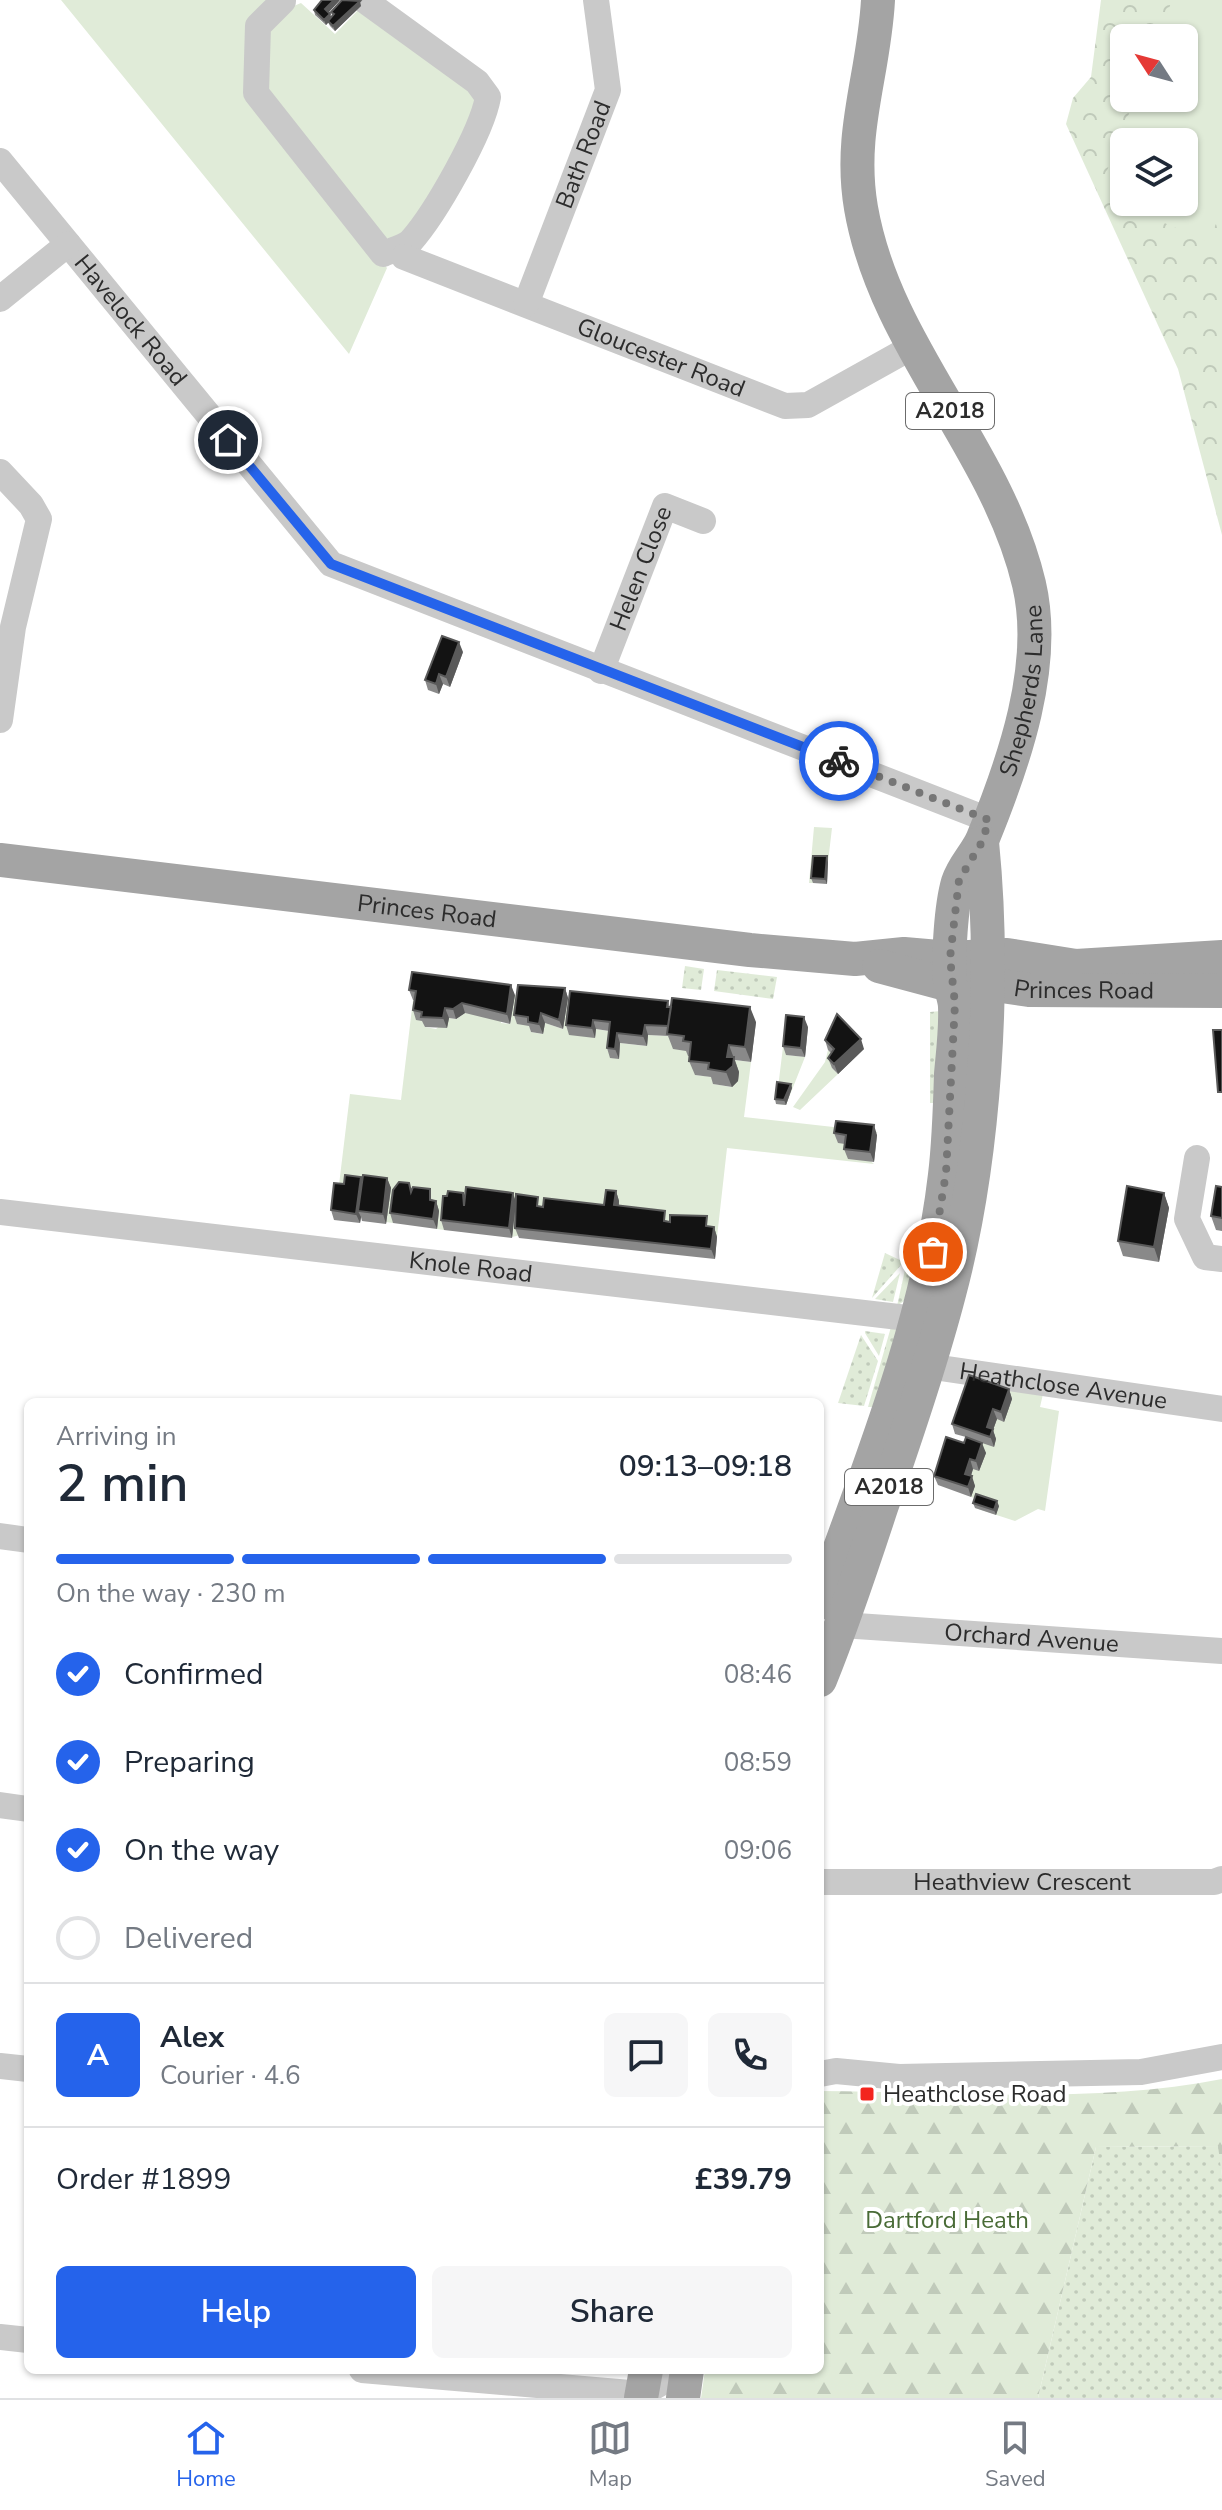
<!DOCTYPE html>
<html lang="en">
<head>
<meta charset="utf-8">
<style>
	body { margin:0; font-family:"Nunito Sans",sans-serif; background:#f6f6f7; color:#1f2937; height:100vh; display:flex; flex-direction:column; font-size:30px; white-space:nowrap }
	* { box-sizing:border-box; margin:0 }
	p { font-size:26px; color:#747a83 }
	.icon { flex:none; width:44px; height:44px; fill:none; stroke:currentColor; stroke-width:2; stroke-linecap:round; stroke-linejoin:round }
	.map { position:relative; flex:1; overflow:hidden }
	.side { position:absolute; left:24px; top:1398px; width:800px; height:976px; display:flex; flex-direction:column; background:#fff; border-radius:12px; box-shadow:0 2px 6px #0004 }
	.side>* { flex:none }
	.needle { width:52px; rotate:306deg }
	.tools { position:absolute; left:1110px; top:24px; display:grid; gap:16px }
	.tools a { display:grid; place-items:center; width:88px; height:88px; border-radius:12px; background:#fff; box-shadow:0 2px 6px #0004; font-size:40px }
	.pin { position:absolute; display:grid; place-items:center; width:68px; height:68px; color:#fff; margin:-34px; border:4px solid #fff; border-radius:50%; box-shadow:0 2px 8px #0007 }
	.courier { position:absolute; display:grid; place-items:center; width:80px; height:80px; margin:-40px; border:6px solid #2563eb; border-radius:50%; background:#fff; color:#222; box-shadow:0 2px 10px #0007 }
	.overview em { font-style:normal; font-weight:600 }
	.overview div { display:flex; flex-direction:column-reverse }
	.overview { display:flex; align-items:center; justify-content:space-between; height:136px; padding:0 32px }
	h1 { font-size:52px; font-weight:600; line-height:60px }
	.bar { display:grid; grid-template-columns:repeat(4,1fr); gap:12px 8px; align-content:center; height:96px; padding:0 32px }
	.bar i { height:10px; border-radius:6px; background:#e0e1e3 }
	.bar .on { background:#2563eb }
	.bar p { grid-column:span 4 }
	.line { display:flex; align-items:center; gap:20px; padding:0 32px; border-top:2px solid #e0e1e3 }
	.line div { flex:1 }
	.round { display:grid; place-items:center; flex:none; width:84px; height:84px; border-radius:12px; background:#f6f6f7 }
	ol { padding:0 32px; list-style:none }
	li { display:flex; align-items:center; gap:24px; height:88px }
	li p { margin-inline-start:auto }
	li .icon { padding:8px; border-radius:50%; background:#2563eb; color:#fff; stroke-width:4 }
	li:last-child { color:#747a83 }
	li i { width:44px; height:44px; border:4px solid #e0e1e3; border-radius:50% }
	.cta { display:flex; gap:16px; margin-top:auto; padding:16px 32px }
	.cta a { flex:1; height:92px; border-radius:12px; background:#2563eb; color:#fff; font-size:32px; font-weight:600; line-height:92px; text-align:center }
	.cta a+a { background:#f6f6f7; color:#1f2937 }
	.dock { display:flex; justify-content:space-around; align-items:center; height:112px; border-top:2px solid #e0e1e3; background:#fff; font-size:22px; color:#747a83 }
	.dock a { display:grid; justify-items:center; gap:4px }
	.dock .on { color:#2563eb }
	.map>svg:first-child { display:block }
	.grass { fill:url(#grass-dots) }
	.forest { fill:url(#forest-firs) }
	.park { fill:url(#park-crowns); fill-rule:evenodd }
	.garden { fill:#e0ebd8; fill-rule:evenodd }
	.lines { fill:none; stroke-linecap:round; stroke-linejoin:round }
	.minor { stroke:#c9c9c9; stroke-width:26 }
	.major { stroke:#a4a4a4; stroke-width:34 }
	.wall { fill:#898989 }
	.shaded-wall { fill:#5a5a5a }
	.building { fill:#131313; stroke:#5a5a5a; stroke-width:2 }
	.done { stroke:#767676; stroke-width:8; stroke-dasharray:0 14.4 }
	.route { stroke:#2563eb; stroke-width:10 }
	.poi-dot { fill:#f3251e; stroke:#fff; stroke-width:3 }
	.labels { text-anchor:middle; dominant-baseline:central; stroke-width:8; stroke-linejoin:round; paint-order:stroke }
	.shield { fill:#fff; stroke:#6b6b6b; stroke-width:2 }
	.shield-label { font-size:22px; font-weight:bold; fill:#2c2c2c }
	.street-label { font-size:24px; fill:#2c2c2c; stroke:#fff }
	.poi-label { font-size:24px; fill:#2c2c2c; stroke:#fff; text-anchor:start }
	.park-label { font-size:24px; fill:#496b36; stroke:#fff }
</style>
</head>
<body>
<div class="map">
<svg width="1222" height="2398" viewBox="0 0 1222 2398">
	<defs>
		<pattern id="grass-dots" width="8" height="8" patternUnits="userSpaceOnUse" patternTransform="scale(2)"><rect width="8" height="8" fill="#e0ebd8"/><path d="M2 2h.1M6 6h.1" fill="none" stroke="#c0caba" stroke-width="1.8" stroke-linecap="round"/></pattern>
		<pattern id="forest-firs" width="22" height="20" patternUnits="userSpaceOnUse" patternTransform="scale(2)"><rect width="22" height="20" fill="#e0ebd8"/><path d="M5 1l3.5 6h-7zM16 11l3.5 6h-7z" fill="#c0caba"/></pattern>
		<pattern id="park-crowns" width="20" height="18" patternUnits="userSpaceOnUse" patternTransform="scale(2)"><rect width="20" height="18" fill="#e0ebd8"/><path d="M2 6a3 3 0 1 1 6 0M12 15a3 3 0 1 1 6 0" fill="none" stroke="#c0caba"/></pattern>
	</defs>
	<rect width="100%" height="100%" fill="#fff"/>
	<path class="grass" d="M685 966 704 969 701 990 682 988Z
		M717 970 777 977 773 999 714 991Z
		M941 1011 939 1103H930V1012Z
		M885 1253 902 1261 901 1265 872 1298Z
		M907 1261 918 1263 904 1301 897 1306Z
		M900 1273 893 1302 875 1299Z
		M893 1320 903 1324 873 1407H868Z
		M865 1331 885 1334 879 1356 865 1333Z
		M861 1335 878 1361 864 1406 838 1403Z
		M1219 2146 1222 2176V2398H1038L1096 2147Z"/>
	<path class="forest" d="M1222 2079V2176L1218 2146 1096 2147 1038 2398H701L705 2370H820V2091C949 2092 1097 2104 1222 2079Z"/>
	<path class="park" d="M1101 0H1222V535L1178 369 1066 124 1073 98 1091 77ZM1124 38H1184V98H1124ZM1124 142H1184V202H1124Z"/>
	<path class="garden" d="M61 0H271L251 91 387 268 349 354Z
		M1172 0H1222V210L1208 242 1098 194 1135 98H1184V38H1158ZM1124 142H1184V202H1124Z
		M301 3 335 34 362 6 472 87 481 113 407 240 375 238 261 91 263 31 284 10Z
		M814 827 832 828 828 862 815 861 813 883H809Z
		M515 995 521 996 531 1032 542 1034 545 1023 563 1029 568 1000 574 1001 595 1037 596 1029 614 1032 619 1059 620 1043 646 1046 648 1035 668 1036 697 1057 695 1075 714 1077V1084L731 1087 734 1060 751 1062 744 1117 878 1132 850 1145 874 1164 727 1148 717 1237 608 1215 512 1237 516 1203 447 1206 444 1230 437 1229 439 1211 396 1201 393 1223 386 1222 390 1188 338 1193 350 1094 401 1100 413 1000 419 1001 425 1027 436 1029 449 1018 456 1019 465 1013 501 1018V1023L510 1024Z
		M783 1047H787V1055L805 1057 786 1105 776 1104Z
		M828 1050 837 1059 832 1068 838 1074 800 1110 793 1107 825 1062Z
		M1002 1388 1043 1394 1040 1407 1059 1411 1045 1511 1038 1509 1015 1521 975 1508 978 1499 971 1497 968 1484 976 1441 991 1437Z"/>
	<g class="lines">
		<g class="minor">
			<path d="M283 1 258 26 256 93 383 254C392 250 405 247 411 241 435 214 482 132 488 97L477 82 364 0"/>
			<path id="s1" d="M0 161 331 564 989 820"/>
			<path id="s2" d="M404 257 785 406 808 405 912 347"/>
			<path d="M0 299 68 244"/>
			<path id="s3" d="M526 304 608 90 596 0"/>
			<path d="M0 472 31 505 39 519 13 627 0 720"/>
			<path id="s4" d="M601 671 665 506 703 521"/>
			<path d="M1197 1158 1187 1219 1205 1257 1222 1259"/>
			<path id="s5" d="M0 1212 933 1321"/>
			<path id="s6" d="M913 1364 1222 1409"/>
			<path d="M0 1536 28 1540"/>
			<path id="s7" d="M842 1625 1222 1651"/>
			<path d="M0 1805 28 1809"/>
			<path id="s8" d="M820 1882H1214L1222 1879"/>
			<path d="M0 2066 28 2069"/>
			<path d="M820 2074 836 2071 899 2077 1141 2072 1222 2057"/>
			<path d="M0 2337 28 2340"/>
			<path d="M362 2370 642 2394 666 2380 669 2370"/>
		</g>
		<g class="major">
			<path id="s9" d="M0 860 750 950 855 959 904 954 950 958 1007 955 1076 966 1222 957"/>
			<path id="s10" d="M879 966 950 985 988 984 1029 990 1222 991"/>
			<path id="s11" d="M820 1603C870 1463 928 1323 945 1175 949 1142 950 1108 951 1074 953 1052 956 1029 955 1007 955 999 951 991 950 982 948 956 951 906 958 882 963 866 977 853 983 838 1014 762 1048 665 1029 584 997 448 885 347 861 208 848 132 874 75 878 0"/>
			<path d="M820 1680C843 1623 862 1566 881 1508 906 1437 930 1367 949 1294 985 1159 996 981 982 842"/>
			<path d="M641 2398 646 2370"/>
			<path d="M683 2398 687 2370"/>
		</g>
	</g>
	<path class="wall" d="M340 0 329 12 331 17 333 16 331 12 361 6 335 31 330 26 328 22 326 25 315 15 314 10Z
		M463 652 450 687 443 684 439 694 428 690 425 680Z
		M828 862 827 884 813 883 811 878Z
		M565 988 568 998 563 1029 545 1023 543 1034 531 1032 529 1026 517 1024 514 1015Z
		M409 990 515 995 510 1024 465 1013 456 1019 449 1018 447 1028 425 1027 422 1021 416 1020 413 1010 414 1000H413Z
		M668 1001 670 1007 756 1022 751 1062 735 1060 739 1072 738 1081 732 1087 713 1084 711 1077 695 1075 689 1061 690 1056H688L686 1051 673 1049 668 1036 648 1035 647 1046 620 1043 619 1059 610 1058 607 1048 609 1031 596 1029 595 1038 569 1035 566 1025Z
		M808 1027 805 1057 786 1055 783 1046Z
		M825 1040 864 1049 838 1074 832 1068 828 1058 831 1053 828 1050Z
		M791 1084 792 1088 786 1105 776 1104 775 1099Z
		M834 1133 877 1135 874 1162 848 1159 844 1149 845 1144 838 1143Z
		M361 1177 362 1182 387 1178 391 1188 386 1224 362 1221 361 1217 360 1223 334 1220 331 1210Z
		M1222 1187V1231L1216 1230 1211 1216Z
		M412 1190 436 1201 439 1211 437 1229 393 1223 390 1213Z
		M616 1191 619 1201V1206L668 1221 714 1227 717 1237 715 1259 519 1238 515 1228V1211L512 1238 444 1230 441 1220 447 1196 463 1193 465 1199 516 1201 542 1207 604 1205Z
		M1164 1193 1169 1208 1159 1262 1123 1256 1118 1241Z
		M1009 1389 1012 1399 1004 1422 997 1419 993 1430 996 1439 994 1447 979 1442 986 1453 979 1471 973 1469 971 1476 975 1486 971 1497 938 1485 934 1476 964 1443 966 1437 955 1434 952 1424Z
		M973 1503 999 1506 996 1515 975 1508Z"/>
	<path class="shaded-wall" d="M334 0H340L327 14 325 9Z
		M360 1 361 6 335 31 333 26Z
		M330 14 332 19 326 25 324 20Z
		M459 642 463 652 450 687 446 677Z
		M439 674 443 684 439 694 436 684Z
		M827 856 828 862 827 884 825 879Z
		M511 985 515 995 510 1024 507 1014Z
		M565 988 568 998 563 1029 559 1020Z
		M462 1003 465 1013 456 1019 453 1009Z
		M750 1007 756 1022 751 1062 745 1047Z
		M445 1008 449 1018 447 1028 443 1018Z
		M541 1013 545 1023 543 1034 539 1024Z
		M804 1017 808 1027 805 1057 801 1048Z
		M593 1020 596 1029 595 1038 592 1028Z
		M645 1025 648 1035 647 1046 643 1036Z
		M617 1033 620 1043 619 1059 615 1049Z
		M861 1039 864 1049 838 1074 834 1064Z
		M729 1045 739 1072 738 1081 732 1087 726 1072Z
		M791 1084 792 1088 786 1105 784 1100Z
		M874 1125 877 1135 874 1162 870 1152Z
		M361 1177 364 1187 358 1211 361 1217 360 1223 356 1214Z
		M387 1178 391 1188 386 1224 383 1214Z
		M616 1191 619 1201 618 1215 614 1205Z
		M513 1193 516 1202 512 1238 509 1228Z
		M1164 1193 1169 1208 1159 1262 1154 1247Z
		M436 1201 439 1211 437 1229 433 1219Z
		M714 1227 717 1237 715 1259 711 1249Z
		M1009 1389 1012 1399 1004 1422 1001 1412Z
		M993 1409 997 1419 993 1430 996 1439 994 1447 987 1427Z
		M982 1443 986 1453 979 1471 976 1461Z
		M970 1459 973 1469 968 1484 965 1474Z
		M972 1476 975 1486 971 1497 968 1487Z
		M997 1501 999 1506 996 1515 994 1510Z"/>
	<path class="building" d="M322 0H334L325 9 330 14 324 20 314 10Z
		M342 0 360 1 333 26 328 21 334 14 331 12Z
		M442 636 459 642 446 677 439 674 436 684 425 680Z
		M813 856H827L825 879 811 878Z
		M412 972 511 985 507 1014 462 1003 453 1009 445 1008 443 1018 421 1017 422 1012 413 1010 416 991 409 990Z
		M518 985 565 988 559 1020 541 1013 539 1024 528 1022V1017L514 1015Z
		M570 991 668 1001 667 1007H671L668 1026 645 1025 643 1036 617 1033 615 1049 607 1048 610 1022 593 1020 592 1028 566 1025Z
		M672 998 750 1007 745 1047 729 1045 727 1057H734L733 1066 726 1072 708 1069 709 1063 689 1061 691 1042 683 1041 684 1036 667 1034Z
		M837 1014 861 1039 834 1064 828 1058 834 1049 825 1040Z
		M786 1015 804 1017 801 1048 783 1046Z
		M1213 1030H1222V1092H1218Z
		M777 1082 791 1084 784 1100 775 1099Z
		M836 1121 874 1125 870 1152 844 1149 846 1135 834 1133Z
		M345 1175 361 1177 356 1214 331 1210 334 1183 344 1184Z
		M363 1175 387 1178 383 1214 358 1211Z
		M399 1182 409 1183 411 1192 413 1187 430 1189V1200L436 1201 433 1219 390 1213 393 1190Z
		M1127 1186 1164 1193 1154 1247 1118 1241Z
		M1216 1186 1222 1187V1218L1211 1216Z
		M466 1187 513 1193 509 1228 441 1220 443 1196H447L448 1191 463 1193 464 1206Z
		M606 1190 616 1191 614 1205 665 1211 664 1221 670 1222V1215L707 1216 706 1226 714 1227 711 1249 515 1228 516 1194 538 1197 537 1206 543 1207 544 1198 604 1205Z
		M969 1375 1009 1389 1001 1412 993 1409 987 1427 993 1429 990 1437 952 1424Z
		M946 1437 964 1443 966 1437 982 1443 976 1461 970 1459 965 1474 972 1476 968 1487 934 1476Z
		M976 1494 997 1501 994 1510 973 1503Z"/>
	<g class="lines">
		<path class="done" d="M839 761 989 820 982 842 959 880 950 958 955 1004 946 1173 933 1252"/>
		<path class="route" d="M228 440 331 564 839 761"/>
	</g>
	<rect class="poi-dot" x="859" y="2086" width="16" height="16" rx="4"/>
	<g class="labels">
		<g class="shield">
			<rect x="906" y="393" width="88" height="36" rx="6"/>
			<rect x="845" y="1469" width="88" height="36" rx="6"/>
		</g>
		<g class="shield-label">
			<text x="950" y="411">A2018</text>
			<text x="889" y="1487">A2018</text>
		</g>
		<g class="street-label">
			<text stroke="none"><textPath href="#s3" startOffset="160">Bath Road</textPath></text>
			<text stroke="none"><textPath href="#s1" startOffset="206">Havelock Road</textPath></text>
			<text stroke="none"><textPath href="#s2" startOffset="276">Gloucester Road</textPath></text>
			<text stroke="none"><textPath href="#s4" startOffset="110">Helen Close</textPath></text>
			<text stroke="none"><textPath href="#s11" startOffset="946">Shepherds Lane</textPath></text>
			<text stroke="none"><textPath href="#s9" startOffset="430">Princes Road</textPath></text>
			<text stroke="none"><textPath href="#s10" startOffset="208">Princes Road</textPath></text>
			<text stroke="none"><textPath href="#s5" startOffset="474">Knole Road</textPath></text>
			<text stroke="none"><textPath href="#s6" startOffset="152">Heathclose Avenue</textPath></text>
			<text stroke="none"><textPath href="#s7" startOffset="190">Orchard Avenue</textPath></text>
			<text stroke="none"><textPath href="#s8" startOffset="202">Heathview Crescent</textPath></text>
		</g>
		<g class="poi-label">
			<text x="883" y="2094">Heathclose Road</text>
		</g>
		<g class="park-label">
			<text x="947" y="2220">Dartford Heath</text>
		</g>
	</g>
</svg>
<div class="tools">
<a><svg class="needle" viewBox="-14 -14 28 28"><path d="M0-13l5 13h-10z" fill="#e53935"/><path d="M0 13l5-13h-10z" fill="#747a83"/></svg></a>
<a><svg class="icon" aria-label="layers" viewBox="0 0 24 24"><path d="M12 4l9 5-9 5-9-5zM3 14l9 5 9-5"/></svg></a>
</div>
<div class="pin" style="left:933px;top:1252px;background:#ea580c"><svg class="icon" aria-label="bag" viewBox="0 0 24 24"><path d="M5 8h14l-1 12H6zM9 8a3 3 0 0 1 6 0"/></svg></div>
<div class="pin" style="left:228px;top:440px;background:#1f2937"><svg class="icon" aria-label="home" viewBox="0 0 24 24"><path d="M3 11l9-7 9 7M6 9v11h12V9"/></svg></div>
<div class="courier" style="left:839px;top:761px"><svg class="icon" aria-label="bike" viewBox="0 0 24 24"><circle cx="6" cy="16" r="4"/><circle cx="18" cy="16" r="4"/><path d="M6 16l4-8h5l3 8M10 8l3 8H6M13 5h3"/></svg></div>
<section class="side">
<div class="overview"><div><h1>2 min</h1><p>Arriving in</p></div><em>09:13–09:18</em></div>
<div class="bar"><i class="on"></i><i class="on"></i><i class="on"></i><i></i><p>On the way · 230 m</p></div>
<ol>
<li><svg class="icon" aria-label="check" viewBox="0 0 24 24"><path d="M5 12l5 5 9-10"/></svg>Confirmed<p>08:46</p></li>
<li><svg class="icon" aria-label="check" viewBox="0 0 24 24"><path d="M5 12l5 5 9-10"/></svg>Preparing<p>08:59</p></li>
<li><svg class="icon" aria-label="check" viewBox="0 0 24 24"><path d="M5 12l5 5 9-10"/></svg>On the way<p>09:06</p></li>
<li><i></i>Delivered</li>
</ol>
<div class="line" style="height:144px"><b class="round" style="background:#2563eb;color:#fff">A</b><div><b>Alex</b><p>Courier · 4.6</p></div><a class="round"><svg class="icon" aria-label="chat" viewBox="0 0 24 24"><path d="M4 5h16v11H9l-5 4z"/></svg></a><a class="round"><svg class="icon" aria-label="phone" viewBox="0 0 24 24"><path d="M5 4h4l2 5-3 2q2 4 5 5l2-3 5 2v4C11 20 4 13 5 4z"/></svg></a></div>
<div class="line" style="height:104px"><div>Order #1899</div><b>£39.79</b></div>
<div class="cta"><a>Help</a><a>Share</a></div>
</section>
</div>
<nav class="dock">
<a class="on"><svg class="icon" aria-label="home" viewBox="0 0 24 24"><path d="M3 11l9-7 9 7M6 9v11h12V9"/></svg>Home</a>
<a><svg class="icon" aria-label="map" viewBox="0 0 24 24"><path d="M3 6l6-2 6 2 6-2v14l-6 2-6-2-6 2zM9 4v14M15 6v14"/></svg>Map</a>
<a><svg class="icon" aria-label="saved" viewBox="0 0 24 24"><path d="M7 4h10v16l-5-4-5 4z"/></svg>Saved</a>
</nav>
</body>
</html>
